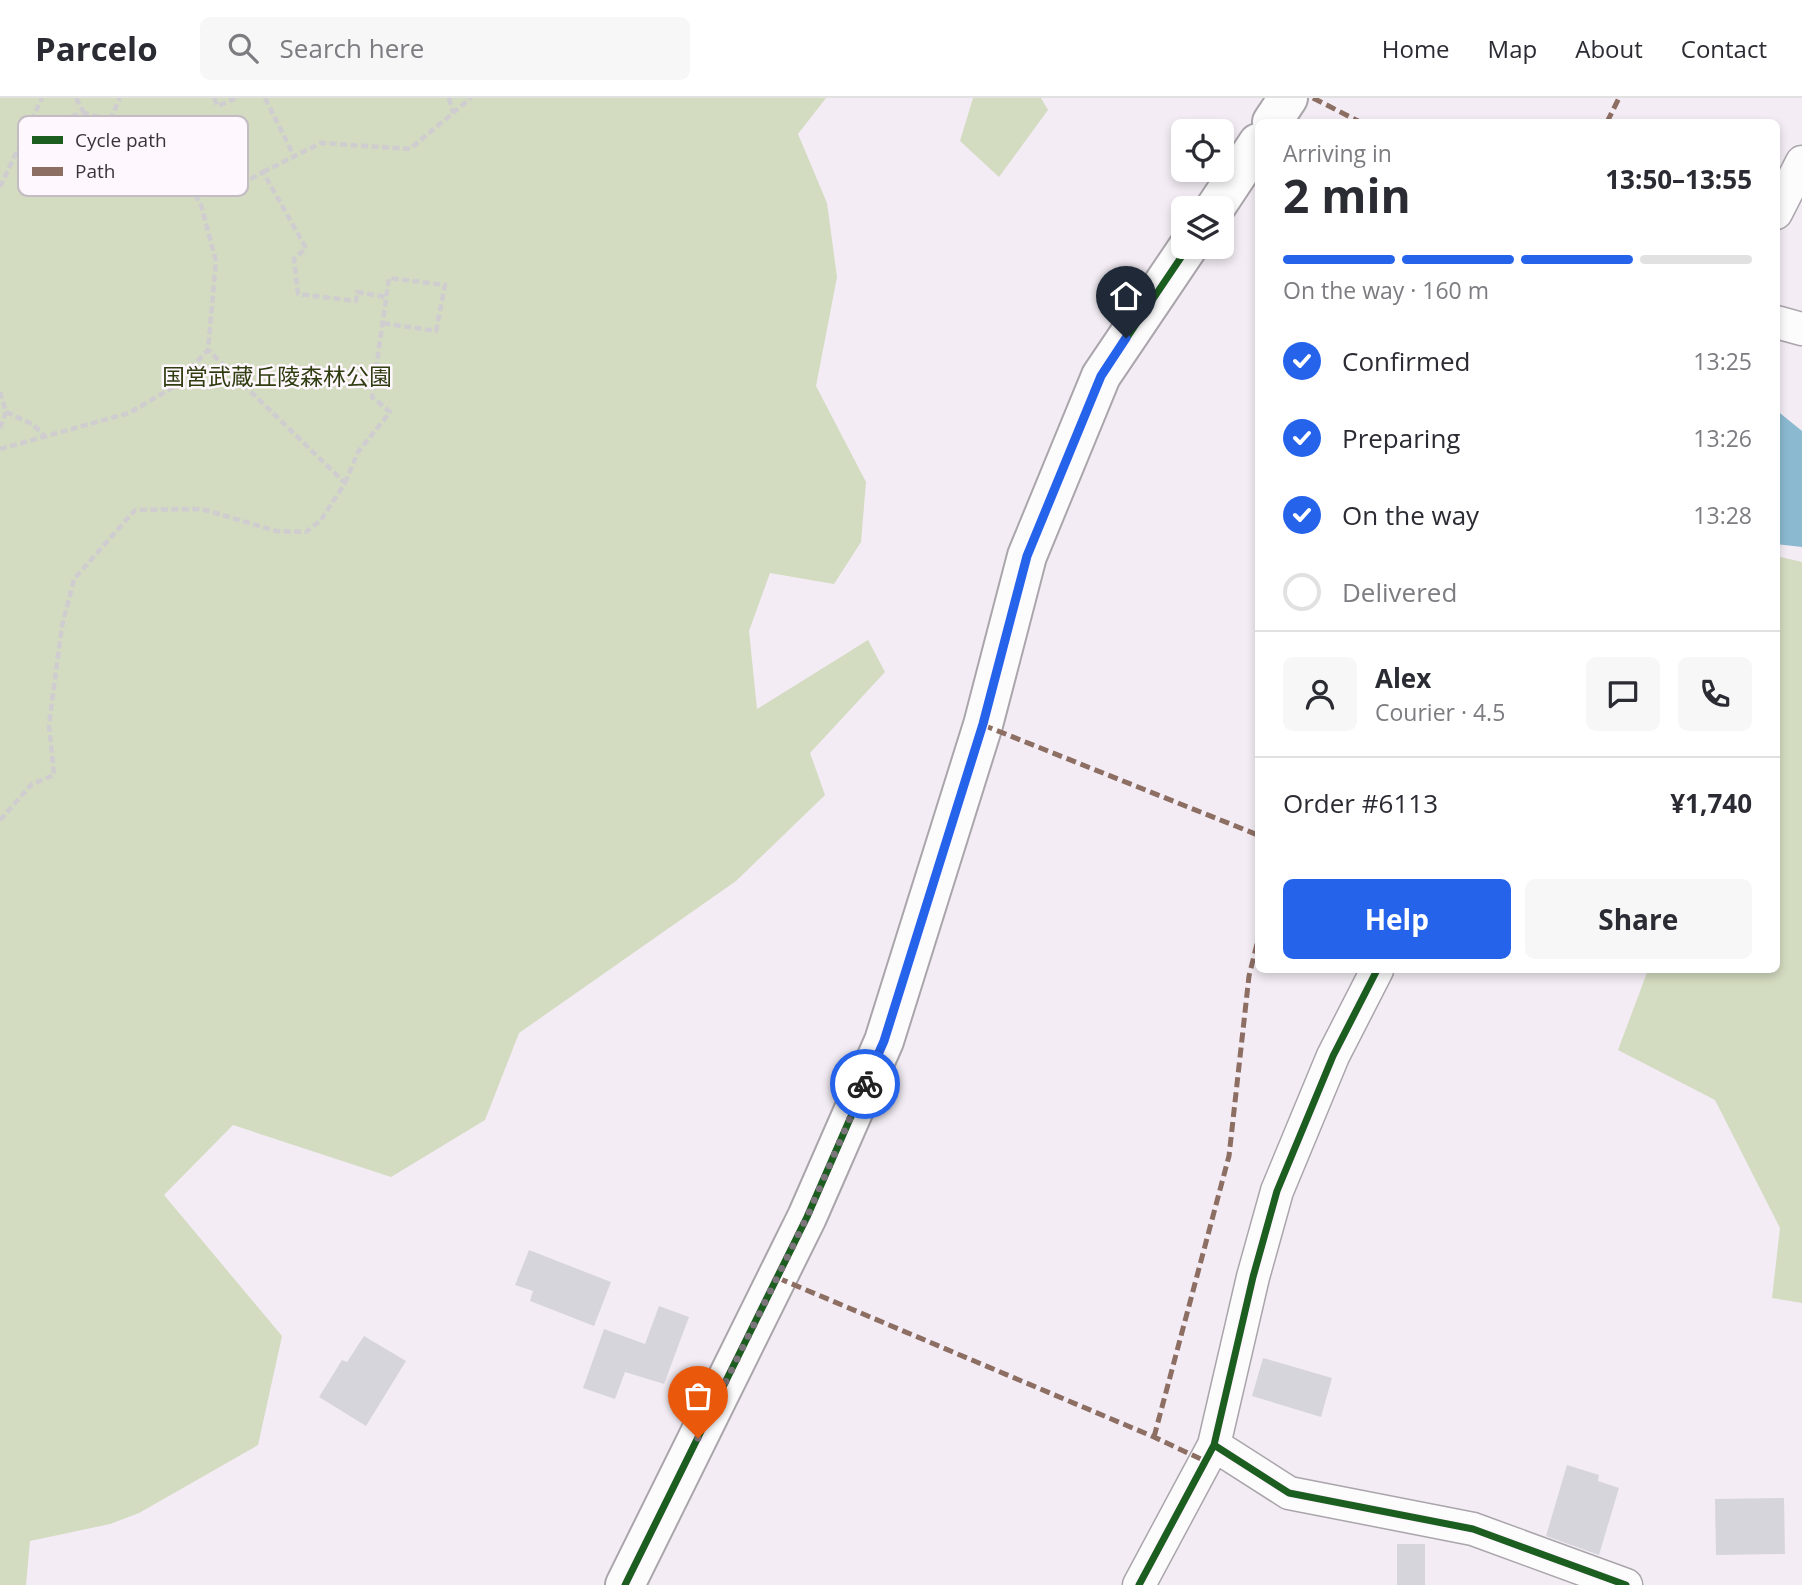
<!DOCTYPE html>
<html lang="en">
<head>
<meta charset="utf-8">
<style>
	body { margin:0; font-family:"Open Sans","Noto Sans JP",sans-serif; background:#f7f7f7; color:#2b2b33; height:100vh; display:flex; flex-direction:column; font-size:26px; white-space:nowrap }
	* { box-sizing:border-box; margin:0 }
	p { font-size:23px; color:#7c7c81 }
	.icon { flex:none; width:38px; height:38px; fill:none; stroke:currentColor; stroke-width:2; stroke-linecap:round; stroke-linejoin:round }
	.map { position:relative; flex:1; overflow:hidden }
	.drawer { position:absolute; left:1255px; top:21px; width:525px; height:854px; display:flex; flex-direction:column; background:#fff; border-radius:10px; box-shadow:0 4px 10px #0003 }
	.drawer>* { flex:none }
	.fabs { position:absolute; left:1171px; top:21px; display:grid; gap:14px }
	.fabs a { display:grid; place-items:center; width:63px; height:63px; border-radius:10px; background:#fff; box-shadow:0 4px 10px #0003; font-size:35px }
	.pin { position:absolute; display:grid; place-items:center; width:60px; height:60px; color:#fff; margin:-72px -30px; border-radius:50% 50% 50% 0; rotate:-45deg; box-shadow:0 0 7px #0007 }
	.pin .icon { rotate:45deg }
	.courier { position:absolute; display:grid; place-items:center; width:70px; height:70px; margin:-35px; border:5px solid #2563eb; border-radius:50%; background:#fff; color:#222; box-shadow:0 2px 9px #0007 }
	.head em { font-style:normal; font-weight:700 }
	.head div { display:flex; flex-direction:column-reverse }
	.head { display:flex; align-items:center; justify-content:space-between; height:119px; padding:0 28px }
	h1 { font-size:46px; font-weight:700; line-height:52px }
	.bar { display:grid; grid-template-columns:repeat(4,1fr); gap:10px 7px; align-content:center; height:84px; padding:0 28px }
	.bar i { height:9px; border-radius:5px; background:#e1e1e2 }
	.bar .active { background:#2563eb }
	.bar p { grid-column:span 4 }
	.line { display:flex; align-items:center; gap:18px; padding:0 28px; border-top:2px solid #e1e1e2 }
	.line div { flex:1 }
	.round { display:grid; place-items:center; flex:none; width:74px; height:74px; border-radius:10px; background:#f7f7f7 }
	ol { padding:0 28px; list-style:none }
	li { display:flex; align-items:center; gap:21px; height:77px }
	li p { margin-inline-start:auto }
	li .icon { padding:7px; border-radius:50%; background:#2563eb; color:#fff; stroke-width:4 }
	li:last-child { color:#7c7c81 }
	li i { width:38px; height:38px; border:4px solid #e1e1e2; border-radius:50% }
	.button { display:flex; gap:14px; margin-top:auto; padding:14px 28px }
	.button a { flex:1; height:80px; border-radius:10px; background:#2563eb; color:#fff; font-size:28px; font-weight:700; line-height:80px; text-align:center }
	.button a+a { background:#f7f7f7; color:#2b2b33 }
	header { display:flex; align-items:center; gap:42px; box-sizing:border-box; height:98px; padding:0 35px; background:#fff; border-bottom:2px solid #e1e1e2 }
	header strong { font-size:33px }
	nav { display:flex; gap:38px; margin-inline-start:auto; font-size:24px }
	.search { width:490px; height:63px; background:#f7f7f7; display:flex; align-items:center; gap:18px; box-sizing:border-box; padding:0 24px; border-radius:10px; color:#7c7c81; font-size:26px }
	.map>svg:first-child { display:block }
	.green { fill:#d3dbc0 }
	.water { fill:#8ab9d0 }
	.building { fill:#d7d5dc }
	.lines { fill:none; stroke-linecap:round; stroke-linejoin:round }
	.minor-casing { stroke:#aaa5ab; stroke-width:35 }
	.tertiary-casing { stroke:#aaa5ab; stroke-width:42 }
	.path { stroke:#cfcdd0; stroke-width:4.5; stroke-dasharray:7 3.5; stroke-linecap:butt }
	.minor { stroke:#fdfcfd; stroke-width:32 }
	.tertiary { stroke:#fdfcfd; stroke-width:38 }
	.quiet { stroke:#8d6e63; stroke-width:5; stroke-dasharray:10 5; stroke-linecap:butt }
	.cycleway-casing { stroke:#fef8fe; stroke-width:11 }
	.cycleway { stroke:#1b5e20; stroke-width:7 }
	.done { stroke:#7b747b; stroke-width:7; stroke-dasharray:0 12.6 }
	.route { stroke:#2563eb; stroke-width:9 }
	.labels { text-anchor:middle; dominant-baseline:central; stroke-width:5; stroke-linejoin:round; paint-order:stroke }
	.park-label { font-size:23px; fill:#303d11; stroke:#fef8fe }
	.key { fill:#fef8fe; stroke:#c3bdc3; stroke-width:2 }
	.key-label { font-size:19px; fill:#3a343a }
</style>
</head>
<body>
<header>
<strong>Parcelo</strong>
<div class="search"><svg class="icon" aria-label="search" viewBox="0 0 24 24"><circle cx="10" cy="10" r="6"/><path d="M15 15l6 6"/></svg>Search here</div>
<nav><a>Home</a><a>Map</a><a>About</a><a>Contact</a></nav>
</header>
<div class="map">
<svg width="1802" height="1487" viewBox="0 0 1802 1487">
	<rect width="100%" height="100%" fill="#f3ecf4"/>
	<path class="green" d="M0 0H826L798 36 827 105 837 179 816 288 866 384 861 444 834 486 770 475 749 533 757 611 868 542 885 574 810 655 825 697 736 783 519 935 485 1022 391 1079 233 1027 164 1097 282 1238 258 1347 139 1415 110 1426 30 1443 26 1487H0Z
		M973 0H1041L1048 12 999 79 960 43Z
		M1776 458 1802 464V1205L1772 1200 1780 1130 1715 1002 1618 952 1648 872H1776Z"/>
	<path class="water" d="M1776 312 1802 333V449L1776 446Z"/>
	<path class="building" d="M529 1152 611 1184 594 1228 530 1203 533 1193 515 1187Z
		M659 1208 689 1219 664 1286 625 1274 615 1301 583 1290 604 1231 645 1246Z
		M364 1238 406 1263 366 1328 319 1299 342 1262 347 1264Z
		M1263 1260 1332 1280 1321 1319 1252 1298Z
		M1567 1367 1599 1377 1598 1383 1619 1390 1599 1457 1546 1438Z
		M1784 1400 1785 1456 1716 1457 1715 1401Z
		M1397 1446H1425V1487H1397Z"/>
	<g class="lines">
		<defs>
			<path id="minor" d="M1776 115 1802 64
				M1776 224 1802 231
				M1214 1347 1289 1395 1473 1431 1626 1487
				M1139 1487 1214 1347 1253 1179 1277 1093 1333 958 1377 872"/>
			<path id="tertiary" d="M1272 24 1288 0
				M1215 110 1258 45
				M625 1487 807 1119 884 943 983 627 1027 458 1101 278 1188 149"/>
		</defs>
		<use href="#minor" class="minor-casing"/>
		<use href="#tertiary" class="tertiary-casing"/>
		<path class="path" d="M76 0 84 15
			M214 0 218 8 236 0
			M265 0 294 58
			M449 0 453 15
			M110 22 120 0
			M263 74 321 45 410 51 471 0
			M0 89 42 0
			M192 91 231 70 242 86 263 74 306 150 294 161 298 196 356 203 357 194 386 199
			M0 294 6 314 32 326 44 337
			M0 330 6 314
			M0 351 129 315 172 290 208 252 216 163 201 107 176 63 136 29 84 15 28 30
			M345 385 358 354 390 314 372 299 389 180 445 187 436 233 382 225
			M0 722 32 686 54 677 49 627 62 528 74 481 135 412 202 411 276 433 306 434 321 422 345 385 208 252"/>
		<use href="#minor" class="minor"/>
		<use href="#tertiary" class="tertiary"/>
		<path class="quiet" d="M1313 0 1360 24
			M1607 24 1619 0
			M983 627 1258 737
			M778 1180 1154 1339 1205 1363
			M1154 1339 1229 1058 1249 878 1258 842"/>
		<defs>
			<path id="cycleway" d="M1214 1347 1289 1395 1473 1431 1626 1487
				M625 1487 807 1119 884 943 983 627 1027 458 1101 278 1188 149
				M1139 1487 1214 1347 1253 1179 1277 1093 1333 958 1377 872"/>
		</defs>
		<use href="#cycleway" class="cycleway-casing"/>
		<use href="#cycleway" class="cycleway"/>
	</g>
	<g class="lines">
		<path class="done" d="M698 1340 807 1119 865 986"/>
		<path class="route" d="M865 986 884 943 983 626 1027 458 1101 278 1126 240"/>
	</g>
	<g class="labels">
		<g class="park-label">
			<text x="277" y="278">国営武蔵丘陵森林公園</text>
		</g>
	</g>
	<rect x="18" y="18" width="230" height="80" rx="10" class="key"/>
	<rect x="32" y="38" width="31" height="8" fill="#1b5e20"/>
	<rect x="32" y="69" width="31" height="9" fill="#8d6e63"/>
	<g class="key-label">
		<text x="75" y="49">Cycle path</text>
		<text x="75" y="80">Path</text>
	</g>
</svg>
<div class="fabs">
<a><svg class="icon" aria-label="locate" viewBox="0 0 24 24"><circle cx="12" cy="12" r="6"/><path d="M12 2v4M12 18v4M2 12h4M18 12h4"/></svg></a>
<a><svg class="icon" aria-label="layers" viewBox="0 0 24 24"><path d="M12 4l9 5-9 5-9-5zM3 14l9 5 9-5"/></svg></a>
</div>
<div class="pin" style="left:698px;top:1340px;background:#ea580c"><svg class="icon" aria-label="bag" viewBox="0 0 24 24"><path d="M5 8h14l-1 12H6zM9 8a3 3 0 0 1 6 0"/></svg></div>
<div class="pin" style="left:1126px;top:240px;background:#1f2937"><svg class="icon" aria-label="home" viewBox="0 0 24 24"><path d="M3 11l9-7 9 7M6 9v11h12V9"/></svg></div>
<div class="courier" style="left:865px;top:986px"><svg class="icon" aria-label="bike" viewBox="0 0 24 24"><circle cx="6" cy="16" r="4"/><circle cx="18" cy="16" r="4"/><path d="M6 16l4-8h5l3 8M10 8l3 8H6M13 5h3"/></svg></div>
<section class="drawer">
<div class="head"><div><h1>2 min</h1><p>Arriving in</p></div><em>13:50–13:55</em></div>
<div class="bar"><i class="active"></i><i class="active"></i><i class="active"></i><i></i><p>On the way · 160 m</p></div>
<ol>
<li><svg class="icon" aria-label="check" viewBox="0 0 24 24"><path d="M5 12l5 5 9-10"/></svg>Confirmed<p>13:25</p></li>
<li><svg class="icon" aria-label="check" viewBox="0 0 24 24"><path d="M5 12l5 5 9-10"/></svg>Preparing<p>13:26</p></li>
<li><svg class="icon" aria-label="check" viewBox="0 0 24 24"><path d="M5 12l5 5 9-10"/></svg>On the way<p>13:28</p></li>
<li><i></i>Delivered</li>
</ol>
<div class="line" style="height:126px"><a class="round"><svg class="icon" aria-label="person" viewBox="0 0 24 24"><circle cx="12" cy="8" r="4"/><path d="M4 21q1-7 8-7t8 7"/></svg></a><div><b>Alex</b><p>Courier · 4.5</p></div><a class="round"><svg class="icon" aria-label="chat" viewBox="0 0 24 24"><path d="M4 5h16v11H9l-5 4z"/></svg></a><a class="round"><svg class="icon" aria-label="phone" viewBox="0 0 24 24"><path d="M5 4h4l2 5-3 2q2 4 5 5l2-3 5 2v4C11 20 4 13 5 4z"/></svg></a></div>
<div class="line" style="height:91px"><div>Order #6113</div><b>¥1,740</b></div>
<div class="button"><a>Help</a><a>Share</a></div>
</section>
</div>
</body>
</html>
